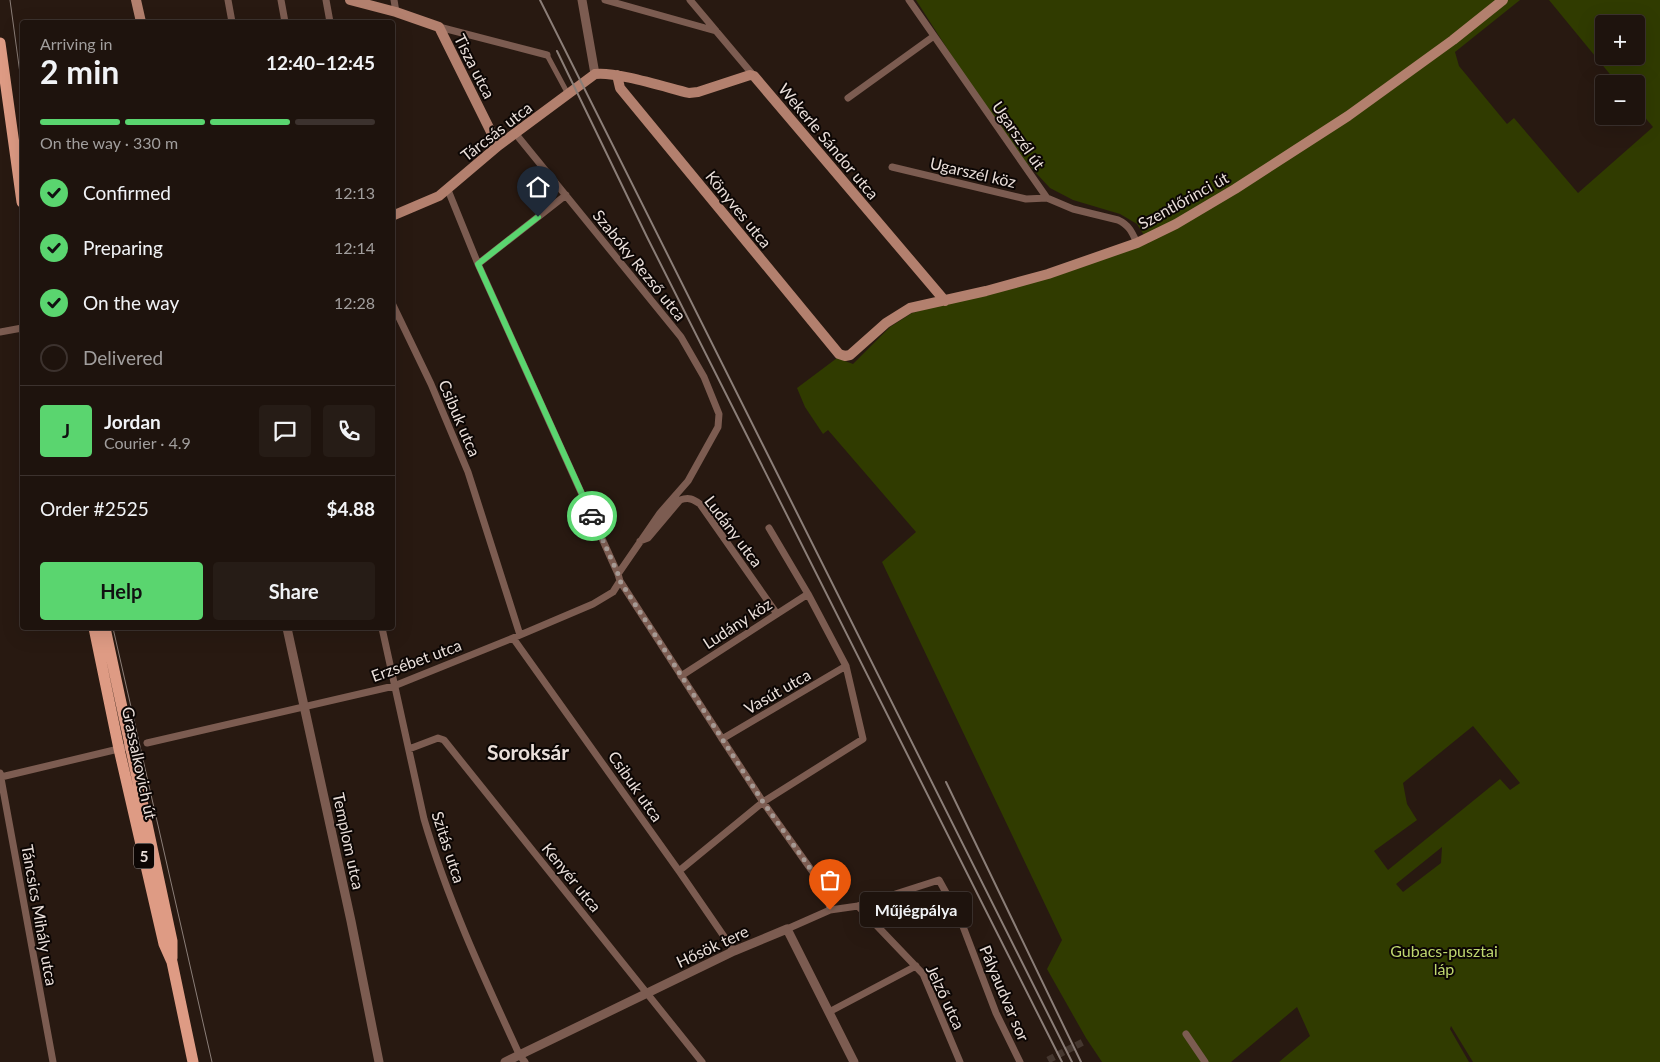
<!DOCTYPE html>
<html lang="en">
<head>
<meta charset="utf-8">
<style>
	body { margin:0; font-family:Lato,sans-serif; background:#261c16; color:#f1f3f6; height:100vh; display:flex; flex-direction:column; font-size:19px; white-space:nowrap }
	* { box-sizing:border-box; margin:0 }
	p { font-size:16px; color:#a19e9d }
	.icon { flex:none; width:28px; height:28px; fill:none; stroke:currentColor; stroke-width:2; stroke-linecap:round; stroke-linejoin:round }
	.map { position:relative; flex:1; overflow:hidden }
	.drawer { position:absolute; left:20px; top:20px; width:375px; height:610px; display:flex; flex-direction:column; background:#1e130d; border-radius:5px; box-shadow:0 5px 20px #0002,0 0 0 1px #3c322e }
	.drawer>* { flex:none }
	.tools { position:absolute; left:1595px; top:15px; display:grid; gap:10px }
	.tools a { display:grid; place-items:center; width:50px; height:50px; border-radius:5px; background:#1e130d; box-shadow:0 5px 20px #0002,0 0 0 1px #3c322e; font-size:25px }
	.pin { position:absolute; display:grid; place-items:center; width:42px; height:42px; color:#fff; margin:-51px -21px; border-radius:50% 50% 50% 0; rotate:-45deg; box-shadow:0 0 5px #0007 }
	.pin .icon { rotate:45deg }
	.courier { position:absolute; display:grid; place-items:center; width:50px; height:50px; margin:-25px; border:4px solid #5ad56f; border-radius:50%; background:#fff; color:#222; box-shadow:0 1px 6px #0007 }
	.bubble { position:absolute; height:35px; border-radius:5px; background:#1e130d; box-shadow:0 5px 20px #0002,0 0 0 1px #3c322e; font-size:16px; font-weight:700; line-height:35px; text-align:center }
	.headline em { font-style:normal; font-weight:700 }
	.headline div { display:flex; flex-direction:column-reverse }
	.headline { display:flex; align-items:center; justify-content:space-between; height:85px; padding:0 20px }
	h1 { font-size:32px; font-weight:700; line-height:38px }
	.bar { display:grid; grid-template-columns:repeat(4,1fr); gap:8px 5px; align-content:center; height:60px; padding:0 20px }
	.bar i { height:6px; border-radius:4px; background:#3c322e }
	.bar .active { background:#5ad56f }
	.bar p { grid-column:span 4 }
	.line { display:flex; align-items:center; gap:12px; padding:0 20px; border-top:1px solid #3c322e }
	.line div { flex:1 }
	.round { display:grid; place-items:center; flex:none; width:52px; height:52px; border-radius:5px; background:#261c16 }
	ol { padding:0 20px; list-style:none }
	li { display:flex; align-items:center; gap:15px; height:55px }
	li p { margin-inline-start:auto }
	li .icon { padding:5px; border-radius:50%; background:#5ad56f; color:#111; stroke-width:4 }
	li:last-child { color:#a19e9d }
	li i { width:28px; height:28px; border:2px solid #3c322e; border-radius:50% }
	.action { display:flex; gap:10px; margin-top:auto; padding:10px 20px }
	.action a { flex:1; height:58px; border-radius:5px; background:#5ad56f; color:#111; font-size:20px; font-weight:700; line-height:58px; text-align:center }
	.action a+a { background:#261c16; color:#f1f3f6 }
	.map>svg:first-child { display:block }
	.green { fill:#303b00; fill-rule:evenodd }
	.lines { fill:none; stroke-linecap:round; stroke-linejoin:round }
	.minor-tunnel { stroke:#45372f; stroke-width:7; stroke-dasharray:7 3.5; stroke-linecap:butt }
	.pedestrian { stroke:#7c5c51; stroke-width:5 }
	.minor { stroke:#7c5c51; stroke-width:7 }
	.tertiary { stroke:#7c5c51; stroke-width:9 }
	.secondary { stroke:#b3806e; stroke-width:10 }
	.primary { stroke:#de9b84; stroke-width:11 }
	.tram { stroke:#8b7e78; stroke-width:1 }
	.rail { stroke:#8b7e78; stroke-width:2 }
	.done { stroke:#a69a94; stroke-width:5; stroke-dasharray:0 9 }
	.route { stroke:#5ad56f; stroke-width:6 }
	.labels { text-anchor:middle; dominant-baseline:central; stroke-width:4; stroke-linejoin:round; paint-order:stroke }
	.shield { fill:#0c0604; stroke:#a79e9a; stroke-width:1 }
	.shield-label { font-size:15px; font-weight:bold; fill:#eadfda }
	.street-label { font-size:16px; fill:#eadfda; stroke:#0c0604 }
	.park-label { font-size:16px; fill:#bfd76f; stroke:#0c0604 }
	.district-label { font-size:21px; font-weight:bold; fill:#eadfda; stroke:#0c0604 }
</style>
</head>
<body>
<div class="map">
<svg width="1660" height="1062" viewBox="0 0 1660 1062">
	<rect width="100%" height="100%" fill="#281911"/>
	<path class="green" d="M916 0H1520L1455 52 1459 66 1507 124 1514 118 1578 193 1653 127 1636 107V84H1618L1549 0H1660V1062H1473L1451 1026 1450 1029 1469 1062H1279L1310 1036 1297 1007 1231 1062H1102L1086 1038 1047 969 1062 940 882 562 916 532 828 430 823 434 805 407 797 388 837 358 853 364 890 327 912 313 1149 243 1137 224 1120 214 1073 200 1050 188 1036 173 1005 139ZM1604 24H1636V56H1604ZM1473 726 1520 783 1510 790 1500 779 1388 870 1374 851 1417 820 1407 804 1403 783ZM1442 847 1441 863 1403 892 1396 884Z"/>
	<g class="lines">
		<path class="minor-tunnel" d="M1048 1060 1083 1042"/>
		<path class="pedestrian" d="M547 55 568 94"/>
		<path class="minor" d="M228 0 232 22
			M281 0 285 22
			M326 0 330 22
			M394 0 396 12
			M605 0 716 31
			M690 0 754 76
			M909 0 1047 198 1073 209 1118 220C1129 225 1132 232 1137 243
			M439 27 547 55
			M848 98 934 36
			M515 133 681 337 704 377 719 414 718 427 688 481 660 513 618 574
			M892 167 1026 199 1047 198
			M448 190 478 264 618 574 620 581 763 802 827 892 830 910
			M478 264 566 195
			M392 303 431 384 468 472 520 635
			M0 332 22 328
			M640 541 648 538 680 500C689 497 693 499 700 504L777 614
			M382 628 424 819C448 901 484 978 520 1056L525 1062
			M513 638 679 871 734 951
			M681 676 808 594
			M722 739 846 666
			M147 743 394 686 513 638 593 604 613 592 620 581
			M409 749 438 738 444 740 702 1062
			M0 773 53 1062
			M1 777 131 746
			M679 871 763 802 863 739 846 666 808 594 769 528
			M858 906 923 974 960 1062
			M787 929 830 910 858 906 939 880 959 916 996 1013 1020 1062
			M829 1012 916 966
			M1186 1034 1205 1062"/>
		<path class="tertiary" d="M582 0 595 74
			M287 628 351 921 379 1062
			M505 1062 734 951 787 929 854 1062"/>
		<path class="secondary" d="M136 0 141 22
			M350 0 396 12 439 27 498 146
			M617 75 620 88 839 354 845 356 850 355 886 323 910 308 986 291 1048 274 1137 243 1176 224 1235 189 1348 116 1453 40 1503 0
			M392 216 439 196 498 146 595 74C615 71 668 88 689 93L698 92 750 75 754 76 945 301"/>
		<path class="primary" d="M0 43 22 202
			M94 628 119 749 164 944 172 962 193 1062
			M105 628 172 941V958"/>
		<path class="tram" d="M10 0 22 88
			M113 628 212 1062"/>
		<path class="rail" d="M540 0 1072 1062
			M557 51 647 237 1062 1062
			M946 782 1081 1062"/>
	</g>
	<g class="lines">
		<path class="done" d="M592 516 618 574 620 581 763 802 827 892 830 910"/>
		<path class="route" d="M538 217 478 264 592 516"/>
	</g>
	<g class="labels">
		<rect class="shield" x="134" y="843.5" width="20" height="25" rx="4"/>
		<g class="shield-label">
			<text x="144" y="856">5</text>
		</g>
		<g class="street-label">
			<text transform="translate(475 66) rotate(63)">Tisza utca</text>
			<text transform="translate(496 131) rotate(-38)">Tárcsás utca</text>
			<text transform="translate(1019 135) rotate(55)">Ugarszél út</text>
			<text transform="translate(829 141) rotate(50)">Wekerle Sándor utca</text>
			<text transform="translate(973 172) rotate(13)">Ugarszél köz</text>
			<text transform="translate(1183 200) rotate(-29)">Szentlőrinci út</text>
			<text transform="translate(739 209) rotate(51)">Könyves utca</text>
			<text transform="translate(640 265) rotate(51)">Szabóky Rezső utca</text>
			<text transform="translate(460 418) rotate(67)">Csibuk utca</text>
			<text transform="translate(734 531) rotate(53)">Ludány utca</text>
			<text transform="translate(737 623) rotate(-33)">Ludány köz</text>
			<text transform="translate(416 660) rotate(-20)">Erzsébet utca</text>
			<text transform="translate(777 691) rotate(-30)">Vasút utca</text>
			<text transform="translate(140 763) rotate(78)">Grassalkovich út</text>
			<text transform="translate(636 786) rotate(55)">Csibuk utca</text>
			<text transform="translate(349 841) rotate(78)">Templom utca</text>
			<text transform="translate(449 847) rotate(72)">Szitás utca</text>
			<text transform="translate(572 877) rotate(51)">Kenyér utca</text>
			<text transform="translate(40 915) rotate(80)">Táncsics Mihály utca</text>
			<text transform="translate(712 946) rotate(-25)">Hősök tere</text>
			<text transform="translate(1005 993) rotate(67)">Pályaudvar sor</text>
			<text transform="translate(946 997) rotate(65)">Jelző utca</text>
		</g>
		<g class="park-label">
			<text x="1444" y="950">Gubacs-pusztai<tspan x="1444" dy="18">láp</tspan></text>
		</g>
		<g class="district-label">
			<text x="528" y="751">Soroksár</text>
		</g>
	</g>
</svg>
<div class="tools">
<a>+</a>
<a>−</a>
</div>
<div class="pin" style="left:830px;top:910px;background:#ea580c"><svg class="icon" aria-label="bag" viewBox="0 0 24 24"><path d="M5 8h14l-1 12H6zM9 8a3 3 0 0 1 6 0"/></svg></div>
<div class="pin" style="left:538px;top:217px;background:#1f2937"><svg class="icon" aria-label="home" viewBox="0 0 24 24"><path d="M3 11l9-7 9 7M6 9v11h12V9"/></svg></div>
<div class="courier" style="left:592px;top:516px"><svg class="icon" aria-label="car" viewBox="0 0 24 24"><path d="M5 17H2v-5l4-1 3-4h7l3 4 3 1v5h-3M9 17h6M6 11h13"/><circle cx="7" cy="17" r="2"/><circle cx="17" cy="17" r="2"/></svg></div>
<div class="bubble" style="left:860px;top:892px;width:112px">Műjégpálya</div>
<section class="drawer">
<div class="headline"><div><h1>2 min</h1><p>Arriving in</p></div><em>12:40–12:45</em></div>
<div class="bar"><i class="active"></i><i class="active"></i><i class="active"></i><i></i><p>On the way · 330 m</p></div>
<ol>
<li><svg class="icon" aria-label="check" viewBox="0 0 24 24"><path d="M5 12l5 5 9-10"/></svg>Confirmed<p>12:13</p></li>
<li><svg class="icon" aria-label="check" viewBox="0 0 24 24"><path d="M5 12l5 5 9-10"/></svg>Preparing<p>12:14</p></li>
<li><svg class="icon" aria-label="check" viewBox="0 0 24 24"><path d="M5 12l5 5 9-10"/></svg>On the way<p>12:28</p></li>
<li><i></i>Delivered</li>
</ol>
<div class="line" style="height:90px"><b class="round" style="background:#5ad56f;color:#111">J</b><div><b>Jordan</b><p>Courier · 4.9</p></div><a class="round"><svg class="icon" aria-label="chat" viewBox="0 0 24 24"><path d="M4 5h16v11H9l-5 4z"/></svg></a><a class="round"><svg class="icon" aria-label="phone" viewBox="0 0 24 24"><path d="M5 4h4l2 5-3 2q2 4 5 5l2-3 5 2v4C11 20 4 13 5 4z"/></svg></a></div>
<div class="line" style="height:65px"><div>Order #2525</div><b>$4.88</b></div>
<div class="action"><a>Help</a><a>Share</a></div>
</section>
</div>
</body>
</html>
